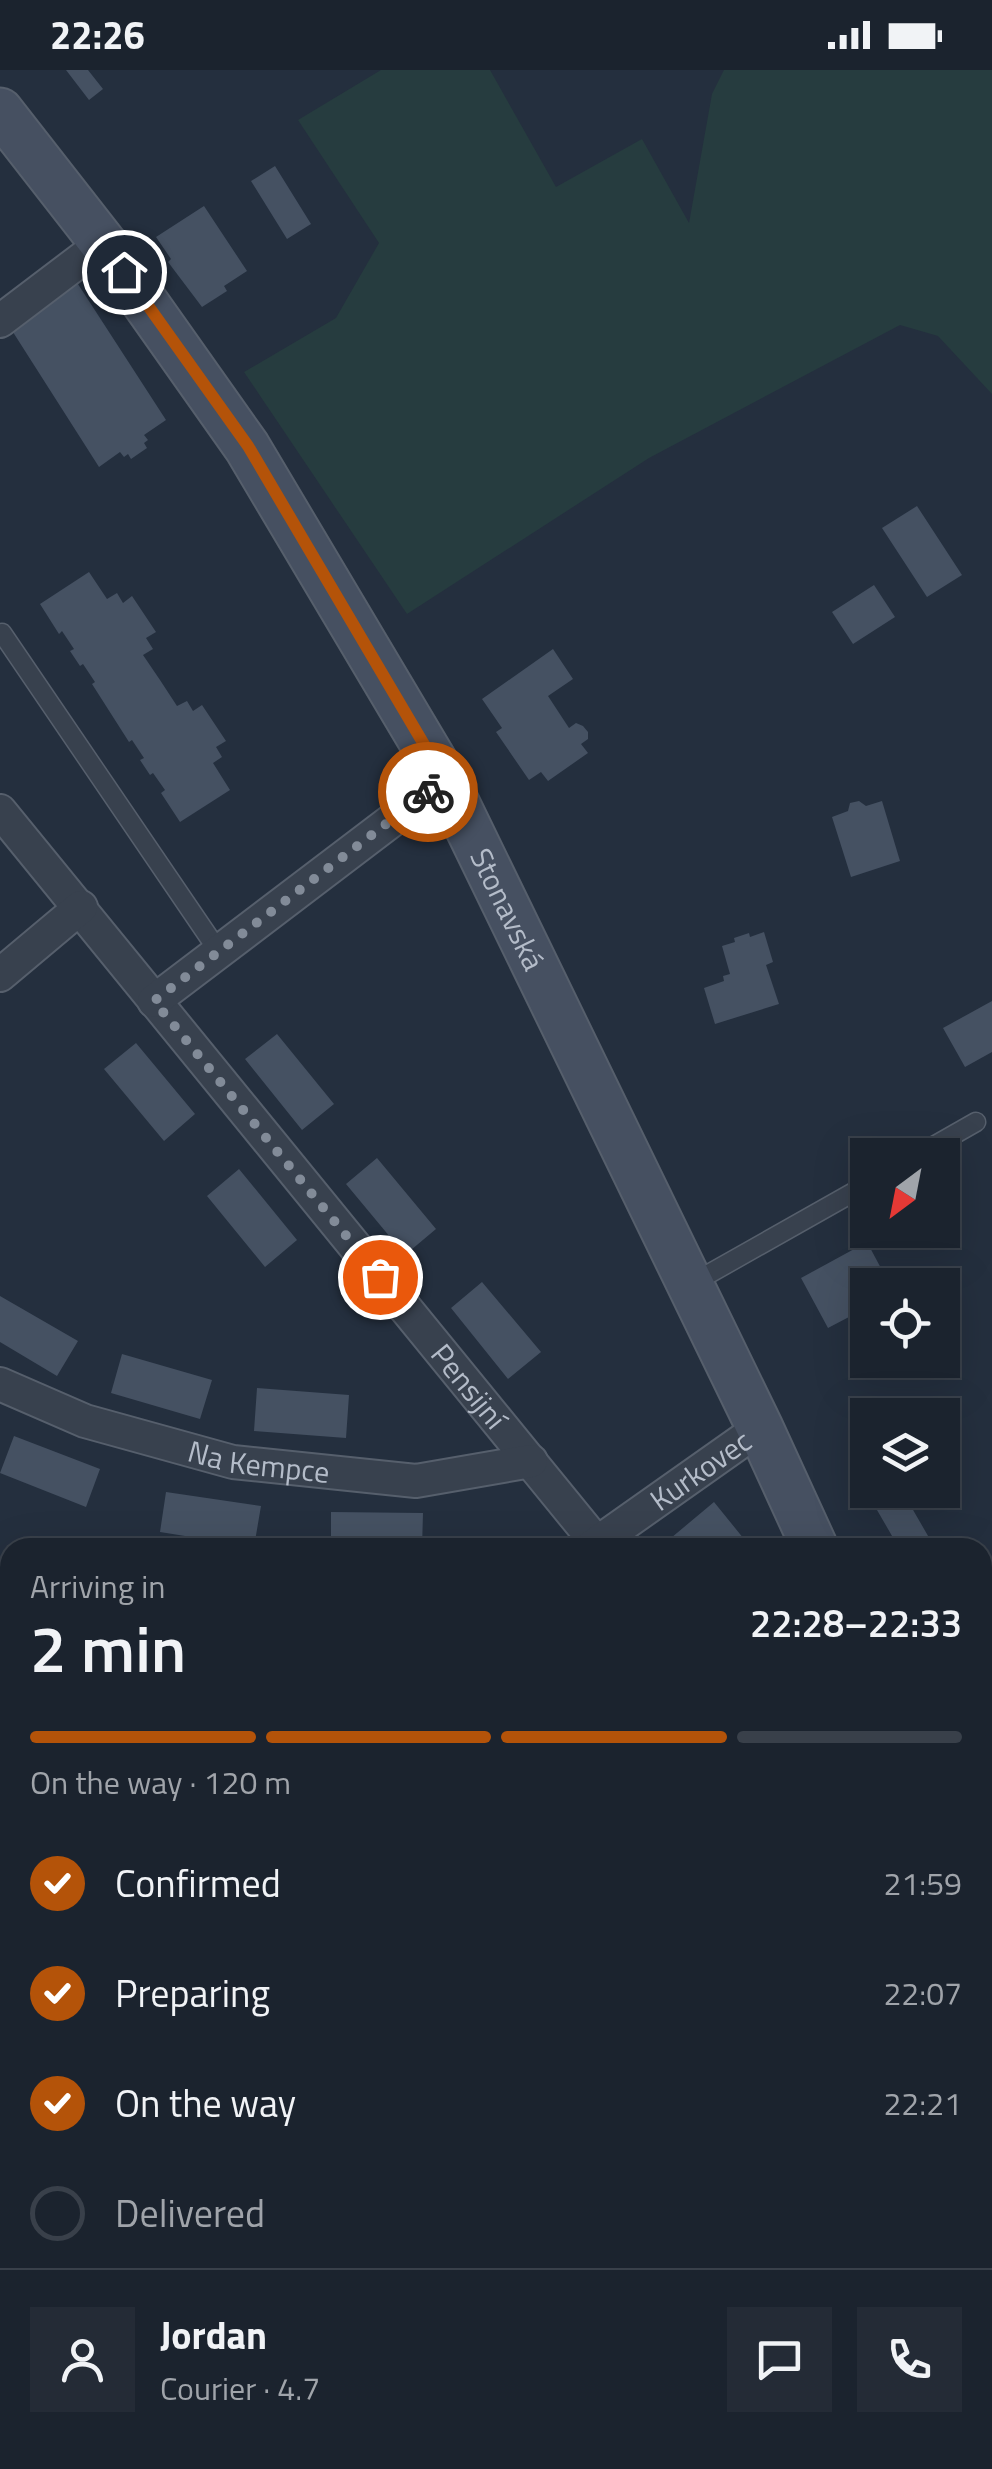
<!DOCTYPE html>
<html lang="en">
<head>
<meta charset="utf-8">
<style>
	body { margin:0; font-family:"Titillium Web",sans-serif; background:#242b36; color:#f1f3f6; height:100vh; display:flex; flex-direction:column; font-size:38px; white-space:nowrap }
	* { box-sizing:border-box; margin:0 }
	p { font-size:32px; color:#a0a4aa }
	.icon { flex:none; width:55px; height:55px; fill:none; stroke:currentColor; stroke-width:2; stroke-linecap:round; stroke-linejoin:round }
	.map { position:relative; flex:1; overflow:hidden }
	.sheet { position:absolute; left:0px; top:1468px; width:992px; height:932px; display:flex; flex-direction:column; background:#1b232e; border-radius:30px 30px 0 0; box-shadow:0 10px 40px #0002,0 0 0 2px #39404a }
	.sheet>* { flex:none }
	.needle { width:65px; rotate:212deg }
	.controls { position:absolute; left:850px; top:1068px; display:grid; gap:20px }
	.controls a { display:grid; place-items:center; width:110px; height:110px; border-radius:0px; background:#1b232e; box-shadow:0 10px 40px #0002,0 0 0 2px #39404a; font-size:50px }
	.pin { position:absolute; display:grid; place-items:center; width:85px; height:85px; color:#fff; margin:-42px; border:5px solid #fff; border-radius:50%; box-shadow:0 2px 10px #0007 }
	.courier { position:absolute; display:grid; place-items:center; width:100px; height:100px; margin:-50px; border:8px solid #b45309; border-radius:50%; background:#fff; color:#222; box-shadow:0 2px 12px #0007 }
	.head em { font-style:normal; font-weight:600 }
	.head div { display:flex; flex-direction:column-reverse }
	.head { display:flex; align-items:center; justify-content:space-between; height:170px; padding:0 30px }
	h1 { font-size:65px; font-weight:600; line-height:75px }
	.bar { display:grid; grid-template-columns:repeat(4,1fr); gap:15px 10px; align-content:center; height:120px; padding:0 30px }
	.bar i { height:12px; border-radius:8px; background:#39404a }
	.bar .selected { background:#b45309 }
	.bar p { grid-column:span 4 }
	.line { display:flex; align-items:center; gap:25px; padding:0 30px; border-top:2px solid #39404a }
	.line div { flex:1 }
	.round { display:grid; place-items:center; flex:none; width:105px; height:105px; border-radius:0px; background:#242b36 }
	ol { padding:0 30px; list-style:none }
	li { display:flex; align-items:center; gap:30px; height:110px }
	li p { margin-inline-start:auto }
	li .icon { padding:10px; border-radius:50%; background:#b45309; color:#fff; stroke-width:4 }
	li:last-child { color:#a0a4aa }
	li i { width:55px; height:55px; border:5px solid #39404a; border-radius:50% }
	.status { display:flex; justify-content:space-between; align-items:center; height:70px; padding:0 50px; background:#1b232e; direction:ltr }
	.status svg { height:28px; fill:currentColor }
	.map>svg:first-child { display:block }
	.green { fill:#263c3f }
	.building { fill:#455162 }
	.lines { fill:none; stroke-linecap:round; stroke-linejoin:round }
	.lane-casing { stroke:#565f6c; stroke-width:21 }
	.street-casing { stroke:#565f6c; stroke-width:36 }
	.secondary-casing { stroke:#565f6c; stroke-width:49 }
	.path { stroke:#44595c; stroke-width:6; stroke-dasharray:8 8; stroke-linecap:butt }
	.lane { stroke:#38414e; stroke-width:18 }
	.street { stroke:#38414e; stroke-width:32 }
	.secondary { stroke:#465061; stroke-width:45 }
	.rail-casing { stroke:#5a6575; stroke-width:11 }
	.rail { stroke:#1d2633; stroke-width:8; stroke-dasharray:22; stroke-linecap:butt }
	.done { stroke:#828b98; stroke-width:10; stroke-dasharray:0 18 }
	.route { stroke:#b45309; stroke-width:12 }
	.labels { text-anchor:middle; dominant-baseline:central; stroke-width:8; stroke-linejoin:round; paint-order:stroke }
	.street-label { font-size:30px; fill:#b4bcc9; stroke:#1d2633 }
</style>
</head>
<body>
<div class="status"><b>22:26</b><svg viewBox="0 0 49 12"><path d="M0 12V9h3v3zM5 12V6h3v6zM10 12V3h3v9zM15 12V0h3v12zM26 1h20v11H26zM47 4h2v5h-2z"/></svg></div>
<div class="map">
<svg width="992" height="2399" viewBox="0 0 992 2399">
	<rect width="100%" height="100%" fill="#242f3e"/>
	<path class="green" d="M381 0H490L556 117 642 69 689 153 712 24 724 0H992V324L938 266 900 255 649 388 407 544 244 302 336 248 379 173 298 50Z
		M0 1761 10 1764V2008L0 2017Z
		M0 2094 10 2095V2298L0 2289Z
		M0 2346 10 2355V2390H50L60 2399H0Z
		M115 2390H231L240 2399H125Z"/>
	<path class="building" d="M66 0H88L103 19 89 30Z
		M275 96 311 154 287 169 251 111Z
		M204 136 247 201 224 216 227 221 202 237 168 192 171 189 156 167Z
		M76 211 166 350 144 365 148 370 144 373 147 378 131 389 128 384 124 387 120 382 99 397 11 259Z
		M917 436 962 505 927 527 882 458Z
		M89 502 107 529 117 523 123 533 132 526 156 562 146 568 153 579 143 585 160 610 177 636 187 631 193 641 202 635 226 671 216 677 222 687 213 693 230 720 180 752 161 723 165 720 153 703 150 705 140 690 144 688 132 670 129 672 92 614 95 612 83 594 80 596 70 581 74 579 62 561 59 564 40 534Z
		M874 515 895 547 853 574 832 542Z
		M553 579 573 609 548 626 569 658 576 653 583 656 588 662V669L581 674 588 683 548 711 541 702 529 710 496 662 502 658 482 629Z
		M859 731 866 736 882 731 900 791 851 807 832 747 848 741 850 733Z
		M764 862 773 892 766 895 779 934 715 954 704 918 724 911 723 906 730 904 722 876 735 872 734 868 749 863 750 867Z
		M992 931V982L965 997 943 958Z
		M277 964 334 1034 302 1060 245 989Z
		M136 973 195 1044 164 1071 104 999Z
		M377 1088 436 1159 405 1185 346 1114Z
		M239 1099 297 1170 265 1197 207 1126Z
		M867 1172 883 1202 873 1207 878 1215H868V1237L828 1258 801 1208Z
		M482 1212 541 1282 508 1309 451 1238Z
		M0 1226 78 1271 57 1306 0 1272Z
		M122 1284 212 1310 200 1349 111 1323Z
		M257 1318 349 1325 346 1368 254 1361Z
		M14 1366 100 1399 86 1437 0 1403Z
		M868 1374V1415L851 1382Z
		M166 1422 261 1436 254 1477 160 1462Z
		M905 1426 935 1478H899L877 1440Z
		M714 1432 744 1469 734 1478H659Z
		M331 1442 423 1443 422 1478H331Z
		M992 1503V1571L982 1576V1508Z
		M0 1658 10 1662V1706L0 1702Z
		M992 2107V2165L982 2151V2114Z
		M982 2240 992 2246V2296L982 2311Z
		M908 2390H948L942 2399H905L903 2397Z"/>
	<g class="lines">
		<defs>
			<path id="lane" d="M0 564 2 563 219 882
				M918 1085 976 1052
				M691 1214 868 1114
				M982 1685 992 1680"/>
			<g id="street">
				<path d="M0 251 103 173"/>
				<path id="s1" d="M0 741 596 1472"/>
				<path d="M0 905 81 837"/>
				<path d="M154 931 445 710"/>
				<path id="s2" d="M0 1314 85 1351 233 1392 416 1411 531 1391"/>
				<path id="s3" d="M590 1478 760 1358"/>
				<path d="M0 1740 10 1745"/>
			</g>
			<g id="secondary">
				<path id="s4" d="M0 41 103 173 247 377 445 710 760 1358 815 1478"/>
				<path d="M982 1815 992 1833"/>
			</g>
		</defs>
		<use href="#lane" class="lane-casing"/>
		<use href="#street" class="street-casing"/>
		<use href="#secondary" class="secondary-casing"/>
		<path class="path" d="M0 2050 10 2038"/>
		<use href="#lane" class="lane"/>
		<use href="#street" class="street"/>
		<use href="#secondary" class="secondary"/>
		<defs>
			<path id="rail" d="M0 2318 10 2326
				M82 2390 92 2399"/>
		</defs>
		<use href="#rail" class="rail-casing"/>
		<use href="#rail" class="rail"/>
	</g>
	<g class="lines">
		<path class="done" d="M380 1207 154 931 428 722"/>
		<path class="route" d="M124 202 248 376 445 710 428 722"/>
	</g>
	<g class="labels">
		<g class="street-label">
			<text stroke="none"><textPath href="#s4" startOffset="948">Stonavská</textPath></text>
			<text stroke="none"><textPath href="#s1" startOffset="742">Pensijní</textPath></text>
			<text stroke="none"><textPath href="#s2" startOffset="272">Na Kempce</textPath></text>
			<text stroke="none"><textPath href="#s3" startOffset="135">Kurkovec</textPath></text>
		</g>
	</g>
</svg>
<div class="controls">
<a><svg class="needle" viewBox="-14 -14 28 28"><path d="M0-13l5 13h-10z" fill="#e53935"/><path d="M0 13l5-13h-10z" fill="#a0a4aa"/></svg></a>
<a><svg class="icon" aria-label="locate" viewBox="0 0 24 24"><circle cx="12" cy="12" r="6"/><path d="M12 2v4M12 18v4M2 12h4M18 12h4"/></svg></a>
<a><svg class="icon" aria-label="layers" viewBox="0 0 24 24"><path d="M12 4l9 5-9 5-9-5zM3 14l9 5 9-5"/></svg></a>
</div>
<div class="pin" style="left:380px;top:1207px;background:#ea580c"><svg class="icon" aria-label="bag" viewBox="0 0 24 24"><path d="M5 8h14l-1 12H6zM9 8a3 3 0 0 1 6 0"/></svg></div>
<div class="pin" style="left:124px;top:202px;background:#1f2937"><svg class="icon" aria-label="home" viewBox="0 0 24 24"><path d="M3 11l9-7 9 7M6 9v11h12V9"/></svg></div>
<div class="courier" style="left:428px;top:722px"><svg class="icon" aria-label="bike" viewBox="0 0 24 24"><circle cx="6" cy="16" r="4"/><circle cx="18" cy="16" r="4"/><path d="M6 16l4-8h5l3 8M10 8l3 8H6M13 5h3"/></svg></div>
<section class="sheet">
<div class="head"><div><h1>2 min</h1><p>Arriving in</p></div><em>22:28–22:33</em></div>
<div class="bar"><i class="selected"></i><i class="selected"></i><i class="selected"></i><i></i><p>On the way · 120 m</p></div>
<ol>
<li><svg class="icon" aria-label="check" viewBox="0 0 24 24"><path d="M5 12l5 5 9-10"/></svg>Confirmed<p>21:59</p></li>
<li><svg class="icon" aria-label="check" viewBox="0 0 24 24"><path d="M5 12l5 5 9-10"/></svg>Preparing<p>22:07</p></li>
<li><svg class="icon" aria-label="check" viewBox="0 0 24 24"><path d="M5 12l5 5 9-10"/></svg>On the way<p>22:21</p></li>
<li><i></i>Delivered</li>
</ol>
<div class="line" style="height:180px"><a class="round"><svg class="icon" aria-label="person" viewBox="0 0 24 24"><circle cx="12" cy="8" r="4"/><path d="M4 21q1-7 8-7t8 7"/></svg></a><div><b>Jordan</b><p>Courier · 4.7</p></div><a class="round"><svg class="icon" aria-label="chat" viewBox="0 0 24 24"><path d="M4 5h16v11H9l-5 4z"/></svg></a><a class="round"><svg class="icon" aria-label="phone" viewBox="0 0 24 24"><path d="M5 4h4l2 5-3 2q2 4 5 5l2-3 5 2v4C11 20 4 13 5 4z"/></svg></a></div>
</section>
</div>
</body>
</html>
